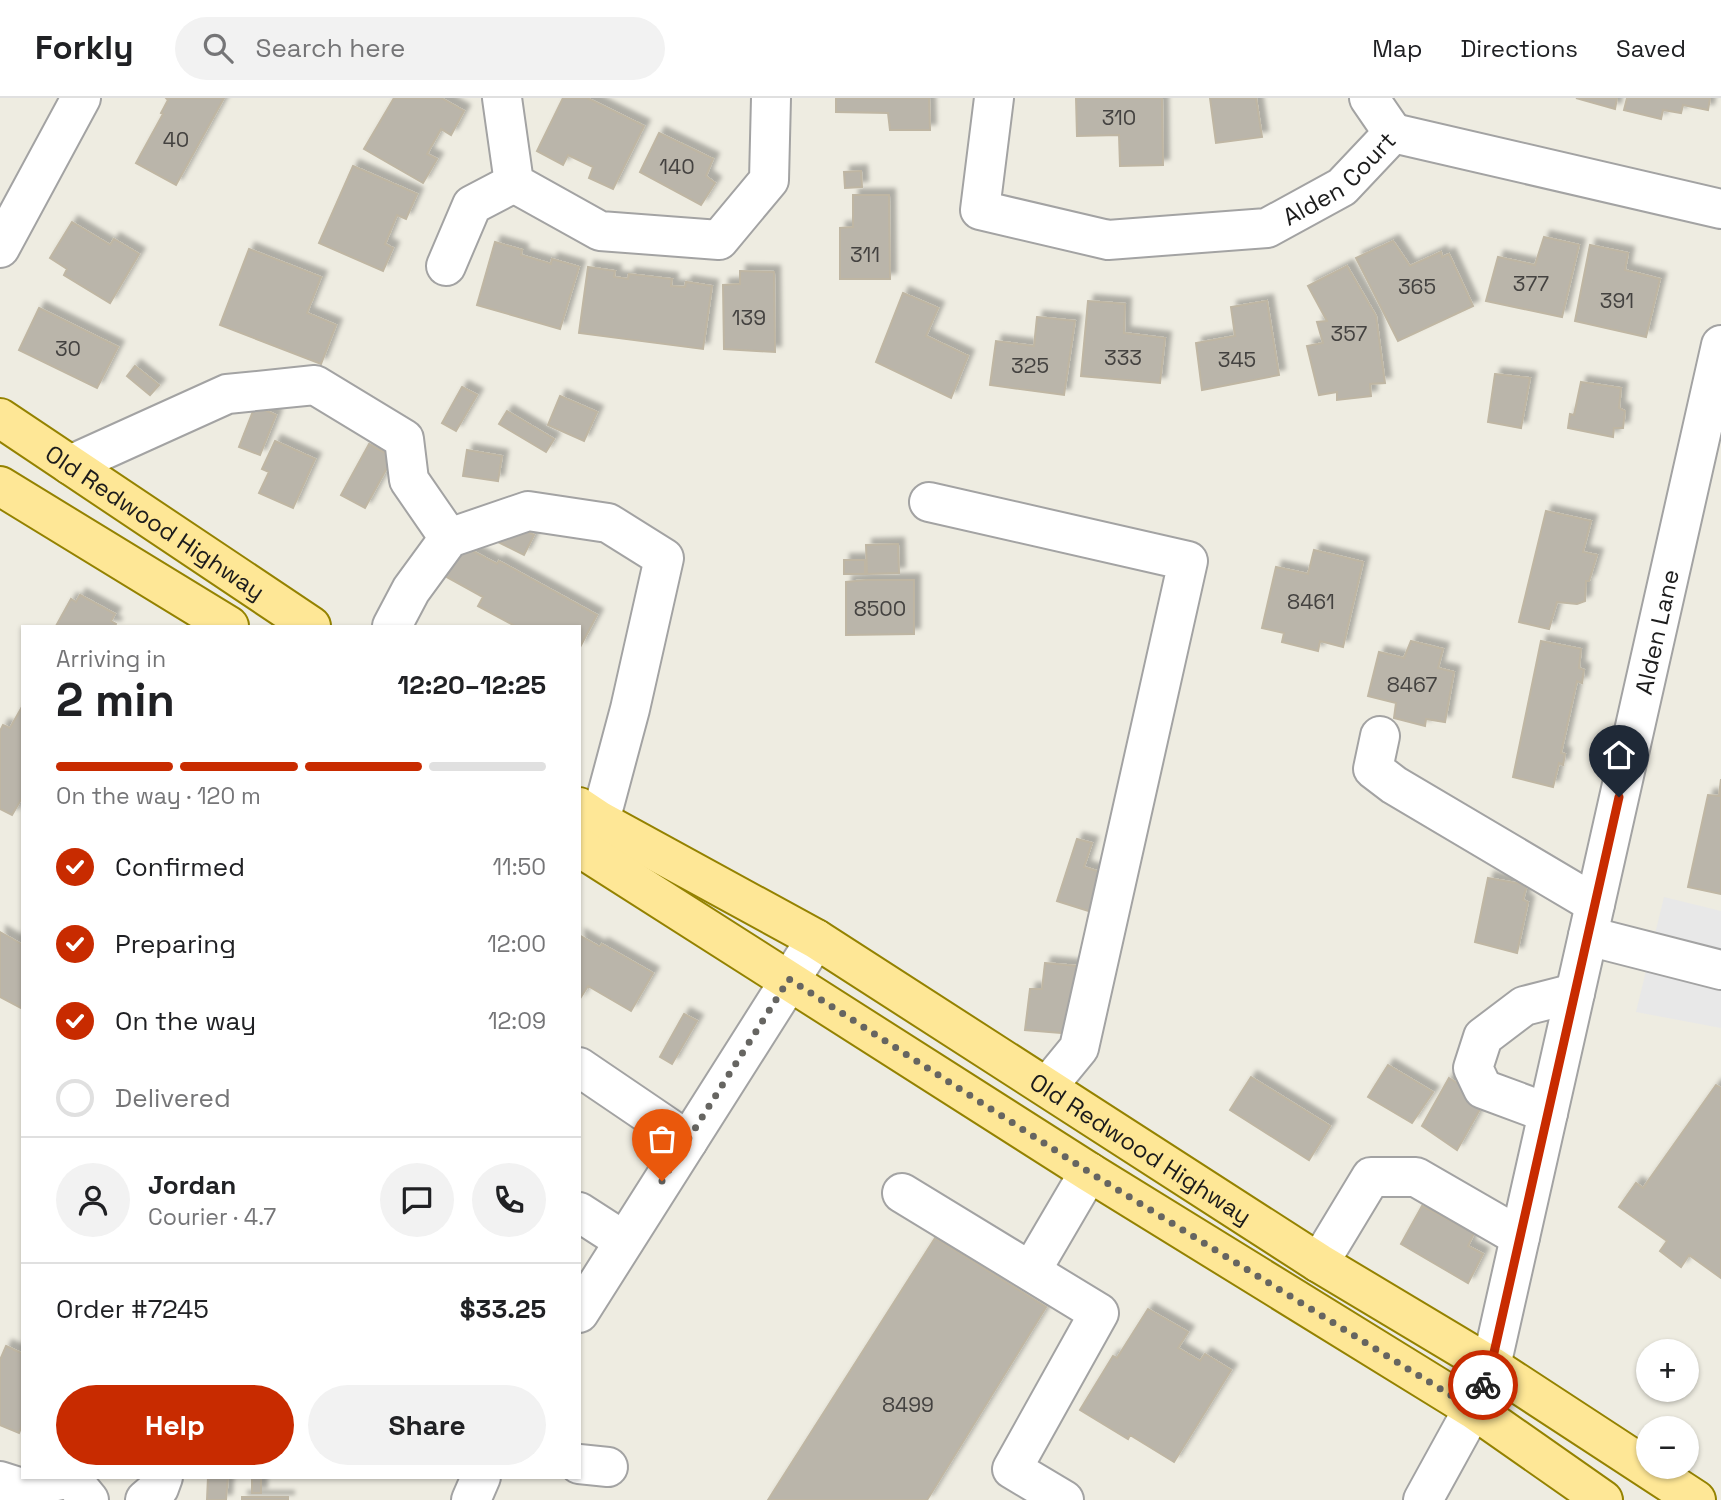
<!DOCTYPE html>
<html lang="en">
<head>
<meta charset="utf-8">
<style>
	body { margin:0; font-family:"Space Grotesk",sans-serif; background:#f2f2f2; color:#202124; height:100vh; display:flex; flex-direction:column; font-size:26px; white-space:nowrap }
	* { box-sizing:border-box; margin:0 }
	p { font-size:23px; color:#757577 }
	.icon { flex:none; width:38px; height:38px; fill:none; stroke:currentColor; stroke-width:2; stroke-linecap:round; stroke-linejoin:round }
	.map { position:relative; flex:1; overflow:hidden }
	.sheet { position:absolute; left:21px; top:527px; width:560px; height:854px; display:flex; flex-direction:column; background:#fff; border-radius:0px; box-shadow:0 2px 5px #0004 }
	.sheet>* { flex:none }
	.fabs { position:absolute; left:1636px; top:1241px; display:grid; gap:14px }
	.fabs a { display:grid; place-items:center; width:63px; height:63px; border-radius:50%; background:#fff; box-shadow:0 2px 5px #0004; font-size:35px }
	.pin { position:absolute; display:grid; place-items:center; width:60px; height:60px; color:#fff; margin:-72px -30px; border-radius:50% 50% 50% 0; rotate:-45deg; box-shadow:0 0 7px #0007 }
	.pin .icon { rotate:45deg }
	.courier { position:absolute; display:grid; place-items:center; width:70px; height:70px; margin:-35px; border:5px solid #c82b00; border-radius:50%; background:#fff; color:#222; box-shadow:0 2px 9px #0007 }
	.head em { font-style:normal; font-weight:700 }
	.head div { display:flex; flex-direction:column-reverse }
	.head { display:flex; align-items:center; justify-content:space-between; height:119px; padding:0 35px }
	h1 { font-size:46px; font-weight:700; line-height:52px }
	.bar { display:grid; grid-template-columns:repeat(4,1fr); gap:10px 7px; align-content:center; height:84px; padding:0 35px }
	.bar i { height:9px; border-radius:5px; background:#e0e0e0 }
	.bar .current { background:#c82b00 }
	.bar p { grid-column:span 4 }
	.line { display:flex; align-items:center; gap:18px; padding:0 35px; border-top:2px solid #e0e0e0 }
	.line div { flex:1 }
	.round { display:grid; place-items:center; flex:none; width:74px; height:74px; border-radius:37px; background:#f2f2f2 }
	ol { padding:0 35px; list-style:none }
	li { display:flex; align-items:center; gap:21px; height:77px }
	li p { margin-inline-start:auto }
	li .icon { padding:7px; border-radius:50%; background:#c82b00; color:#fff; stroke-width:4 }
	li:last-child { color:#757577 }
	li i { width:38px; height:38px; border:4px solid #e0e0e0; border-radius:50% }
	.button { display:flex; gap:14px; margin-top:auto; padding:14px 35px }
	.button a { flex:1; height:80px; border-radius:42px; background:#c82b00; color:#fff; font-size:28px; font-weight:700; line-height:80px; text-align:center }
	.button a+a { background:#f2f2f2; color:#202124 }
	header { display:flex; align-items:center; gap:42px; box-sizing:border-box; height:98px; padding:0 35px; background:#fff; border-bottom:2px solid #e0e0e0 }
	header strong { font-size:33px }
	nav { display:flex; gap:38px; margin-inline-start:auto; font-size:24px }
	.search { width:490px; height:63px; background:#f2f2f2; display:flex; align-items:center; gap:18px; box-sizing:border-box; padding:0 24px; border-radius:38px; color:#757577; font-size:26px }
	.map>svg:first-child { display:block }
	.parking { fill:#e8e8e8 }
	.building { fill:#bab5aa; stroke:#bfb6a3; stroke-width:2; filter:url(#shadow) }
	.lines { fill:none; stroke-linecap:round; stroke-linejoin:round }
	.minor-casing { stroke:#a3a3a3; stroke-width:42 }
	.major-casing { stroke:#948200; stroke-width:42 }
	.minor { stroke:#fff; stroke-width:38 }
	.major { stroke:#fee796; stroke-width:38 }
	.done { stroke:#666561; stroke-width:7; stroke-dasharray:0 12.6 }
	.route { stroke:#c82b00; stroke-width:9 }
	.labels { text-anchor:middle; dominant-baseline:central; stroke-width:6; stroke-linejoin:round; paint-order:stroke }
	.number-label { font-size:21px; fill:#444240 }
	.street-label { font-size:24px; fill:#1c1c1c; stroke:#fff }
</style>
</head>
<body>
<header>
<strong>Forkly</strong>
<div class="search"><svg class="icon" aria-label="search" viewBox="0 0 24 24"><circle cx="10" cy="10" r="6"/><path d="M15 15l6 6"/></svg>Search here</div>
<nav><a>Map</a><a>Directions</a><a>Saved</a></nav>
</header>
<div class="map">
<svg width="1721" height="1402" viewBox="0 0 1721 1402">
	<defs>
		<filter id="shadow"><feDropShadow dx="6" dy="-6" stdDeviation="2" flood-color="#0004"/></filter>
	</defs>
	<rect width="100%" height="100%" fill="#eeece1"/>
	<path class="parking" d="M1664 799 1721 813V930L1636 914Z"/>
	<path class="building" d="M166 0H224L176 87 136 65 163 16 161 15 168 2Z
		M394 0H441L464 13 451 37 441 31 427 56 437 61 423 85 364 51Z
		M563 0H587L644 28 613 91 589 80 593 69 568 57 563 67 537 53Z
		M836 0H929L930 32H890L888 15 836 14Z
		M1076 0H1162L1163 67 1120 68 1119 37 1077 38Z
		M1210 0H1256L1262 39 1216 45Z
		M1576 0H1617L1615 11Z
		M1627 0H1710L1708 12 1683 7 1681 15 1663 12 1661 21 1624 12Z
		M659 35 713 61 706 78 715 85 701 107 640 74Z
		M353 68 417 96 406 121 397 117 385 146 393 150 383 173 319 145Z
		M861 73 862 89 845 90 844 74Z
		M853 97H889L890 181H840V130L853 129Z
		M72 124 110 147 114 141 139 156 110 205 64 177 67 171 50 160Z
		M1544 139 1579 147 1562 219 1486 203 1498 159 1535 167Z
		M1393 143 1410 168 1441 154 1442 159 1449 156 1473 208 1398 243 1356 160Z
		M495 144 522 152 521 157 551 166 552 161 579 169 560 231 477 207Z
		M1590 147 1628 155 1625 172 1660 181 1646 239 1575 223Z
		M249 151 321 179 307 215 336 227 321 266 220 227Z
		M1347 168 1376 218 1385 285 1370 286 1371 298 1337 302V294L1319 297 1307 248 1323 245 1317 224 1327 223 1308 188Z
		M588 169 615 173 614 179 628 181 629 176 672 181 671 188 685 189 686 184 712 188 703 251 579 235Z
		M740 173 774 174 775 254 724 251 723 187 740 186Z
		M903 195 938 210 926 238 968 258 951 300 876 264Z
		M1088 203 1125 206 1124 235 1165 240 1160 285 1081 278Z
		M1267 203 1279 277 1202 292 1196 245 1235 238 1231 209Z
		M39 210 118 249 97 290 19 252Z
		M1037 219 1075 223 1064 297 990 287 996 243 1034 248Z
		M135 268 159 287 150 297 127 278Z
		M1495 276 1530 280 1521 330 1488 324Z
		M1581 284 1621 290 1619 310 1625 313 1623 330H1614L1613 339 1568 330 1570 316 1574 317Z
		M462 289 477 297 456 333 442 325Z
		M560 298 597 314 584 343 548 327Z
		M255 308 276 317 260 357 239 349Z
		M507 313 554 341 546 354 499 326Z
		M275 343 315 361 293 410 259 395 269 374 262 371Z
		M369 346 393 359 365 410 341 397Z
		M467 352 502 358 498 383 463 378Z
		M1546 413 1591 423 1583 454 1597 457 1589 483H1586L1585 503 1577 506 1557 504 1549 531 1519 524Z
		M506 423 534 437 524 457 496 443Z
		M898 446 899 475 867 476 866 447Z
		M461 447 497 466 499 463 597 517 579 551V528H515L478 508 483 499 445 478Z
		M1314 452 1363 464 1343 549 1320 543 1318 553 1282 544 1284 535 1262 530 1276 469 1308 476Z
		M844 462H865V476H844Z
		M866 482H914V536L846 537V484Z
		M80 497 115 516 111 523 116 526 115 528H56L71 501 76 504Z
		M1411 543 1443 551 1438 570 1454 574 1445 624 1426 621 1425 628 1394 620 1396 605 1368 598 1379 554 1404 560Z
		M1541 543 1581 551 1579 570 1584 572 1582 585 1577 583 1561 655 1565 656 1563 667 1559 665 1553 689 1513 679Z
		M23 607V698L12 717 0 711V633L3 627 10 630Z
		M1721 681V796L1688 789 1708 697 1719 698Z
		M1077 741 1092 745 1084 769 1110 777 1098 816 1057 803Z
		M1488 780 1527 787 1523 802 1528 804 1517 855 1475 844Z
		M0 834 23 847V911L0 899Z
		M579 837 600 849 602 846 653 875 631 913 588 888 579 902Z
		M1045 865 1077 868 1073 894V936L1025 932 1030 891H1042Z
		M684 916 697 923 672 966 660 959Z
		M1388 967 1433 994 1412 1025 1368 999Z
		M1251 979 1330 1028 1309 1062 1230 1012Z
		M1449 980 1485 1002 1457 1052 1422 1028Z
		M1716 987 1721 990V1180L1689 1157 1681 1169 1660 1153 1667 1143 1619 1109 1636 1085 1643 1090Z
		M1422 1108 1474 1135 1468 1148 1483 1156 1468 1185 1401 1146Z
		M935 1140 1046 1209 927 1402H768Z
		M1148 1211 1188 1234 1178 1250 1200 1263 1205 1256 1231 1272 1174 1364 1130 1337 1128 1341 1080 1312 1113 1258 1117 1260Z
		M6 1248 23 1256V1325L19 1335 0 1327V1262Z
		M208 1379H228L226 1402H207Z
		M252 1379H261V1395H252Z
		M242 1399H288V1402H242Z"/>
	<g class="lines">
		<defs>
			<g id="minor">
				<path d="M502 0 514 85 600 133 719 142 769 82 771 0"/>
				<path id="s1" d="M994 0 980 112 1108 142 1267 130 1342 89 1393 35 1721 111"/>
				<path d="M1369 0 1393 35"/>
				<path d="M0 150 81 0"/>
				<path d="M446 168 472 107 514 85"/>
				<path d="M70 367 227 296 315 287 404 341 409 382 449 440"/>
				<path d="M929 404 1188 463 1079 950 1047 989"/>
				<path d="M392 528 411 492 449 440 528 413 608 425 664 460 630 611 600 723"/>
				<path d="M1380 638 1373 671 1394 687 1595 806"/>
				<path d="M1588 838 1721 872"/>
				<path d="M579 969 688 1043"/>
				<path d="M1548 1015 1483 991 1473 970 1483 939 1524 908 1575 895"/>
				<path d="M902 1095 1099 1215 1012 1371 1064 1402"/>
				<path d="M579 1114 624 1143"/>
				<path d="M1319 1165 1371 1079H1416L1520 1139"/>
				<path d="M1031 1173 1089 1074"/>
				<path d="M579 1215 816 841"/>
				<path d="M579 1366 608 1369"/>
				<path d="M0 1383 22 1390 71 1380 89 1402"/>
				<path d="M145 1402 159 1390 163 1379"/>
				<path d="M471 1402 481 1379"/>
				<path id="s2" d="M1423 1402 1473 1311 1491 1268 1721 247"/>
			</g>
			<g id="major">
				<path id="s3" d="M0 320 311 528"/>
				<path d="M0 388 229 528"/>
				<path id="s4" d="M579 709 600 723 816 841 1319 1165 1491 1268 1696 1402"/>
				<path d="M579 749 1089 1074 1473 1311 1603 1402"/>
			</g>
		</defs>
		<use href="#minor" class="minor-casing"/>
		<use href="#major" class="major-casing"/>
		<use href="#minor" class="minor"/>
		<use href="#major" class="major"/>
	</g>
	<g class="lines">
		<path class="done" d="M662 1083 789 881 1089 1074 1473 1311 1483 1287"/>
		<path class="route" d="M1483 1287 1491 1268 1619 699"/>
	</g>
	<g class="labels">
		<g class="number-label">
			<text x="1119" y="19">310</text>
			<text x="176" y="41">40</text>
			<text x="677" y="68">140</text>
			<text x="865" y="156">311</text>
			<text x="1531" y="185">377</text>
			<text x="1417" y="188">365</text>
			<text x="1617" y="202">391</text>
			<text x="749" y="219">139</text>
			<text x="1349" y="235">357</text>
			<text x="68" y="250">30</text>
			<text x="1123" y="259">333</text>
			<text x="1237" y="261">345</text>
			<text x="1030" y="267">325</text>
			<text x="1311" y="503">8461</text>
			<text x="880" y="510">8500</text>
			<text x="1412" y="586">8467</text>
			<text x="908" y="1306">8499</text>
		</g>
		<g class="street-label">
			<text stroke="none"><textPath href="#s1" startOffset="492">Alden Court</textPath></text>
			<text stroke="none"><textPath href="#s3" startOffset="187">Old Redwood Highway</textPath></text>
			<text stroke="none"><textPath href="#s2" startOffset="903">Alden Lane</textPath></text>
			<text stroke="none"><textPath href="#s4" startOffset="658">Old Redwood Highway</textPath></text>
		</g>
	</g>
</svg>
<div class="fabs">
<a>+</a>
<a>−</a>
</div>
<div class="pin" style="left:662px;top:1083px;background:#ea580c"><svg class="icon" aria-label="bag" viewBox="0 0 24 24"><path d="M5 8h14l-1 12H6zM9 8a3 3 0 0 1 6 0"/></svg></div>
<div class="pin" style="left:1619px;top:699px;background:#1f2937"><svg class="icon" aria-label="home" viewBox="0 0 24 24"><path d="M3 11l9-7 9 7M6 9v11h12V9"/></svg></div>
<div class="courier" style="left:1483px;top:1287px"><svg class="icon" aria-label="bike" viewBox="0 0 24 24"><circle cx="6" cy="16" r="4"/><circle cx="18" cy="16" r="4"/><path d="M6 16l4-8h5l3 8M10 8l3 8H6M13 5h3"/></svg></div>
<section class="sheet">
<div class="head"><div><h1>2 min</h1><p>Arriving in</p></div><em>12:20–12:25</em></div>
<div class="bar"><i class="current"></i><i class="current"></i><i class="current"></i><i></i><p>On the way · 120 m</p></div>
<ol>
<li><svg class="icon" aria-label="check" viewBox="0 0 24 24"><path d="M5 12l5 5 9-10"/></svg>Confirmed<p>11:50</p></li>
<li><svg class="icon" aria-label="check" viewBox="0 0 24 24"><path d="M5 12l5 5 9-10"/></svg>Preparing<p>12:00</p></li>
<li><svg class="icon" aria-label="check" viewBox="0 0 24 24"><path d="M5 12l5 5 9-10"/></svg>On the way<p>12:09</p></li>
<li><i></i>Delivered</li>
</ol>
<div class="line" style="height:126px"><a class="round"><svg class="icon" aria-label="person" viewBox="0 0 24 24"><circle cx="12" cy="8" r="4"/><path d="M4 21q1-7 8-7t8 7"/></svg></a><div><b>Jordan</b><p>Courier · 4.7</p></div><a class="round"><svg class="icon" aria-label="chat" viewBox="0 0 24 24"><path d="M4 5h16v11H9l-5 4z"/></svg></a><a class="round"><svg class="icon" aria-label="phone" viewBox="0 0 24 24"><path d="M5 4h4l2 5-3 2q2 4 5 5l2-3 5 2v4C11 20 4 13 5 4z"/></svg></a></div>
<div class="line" style="height:91px"><div>Order #7245</div><b>$33.25</b></div>
<div class="button"><a>Help</a><a>Share</a></div>
</section>
</div>
</body>
</html>
